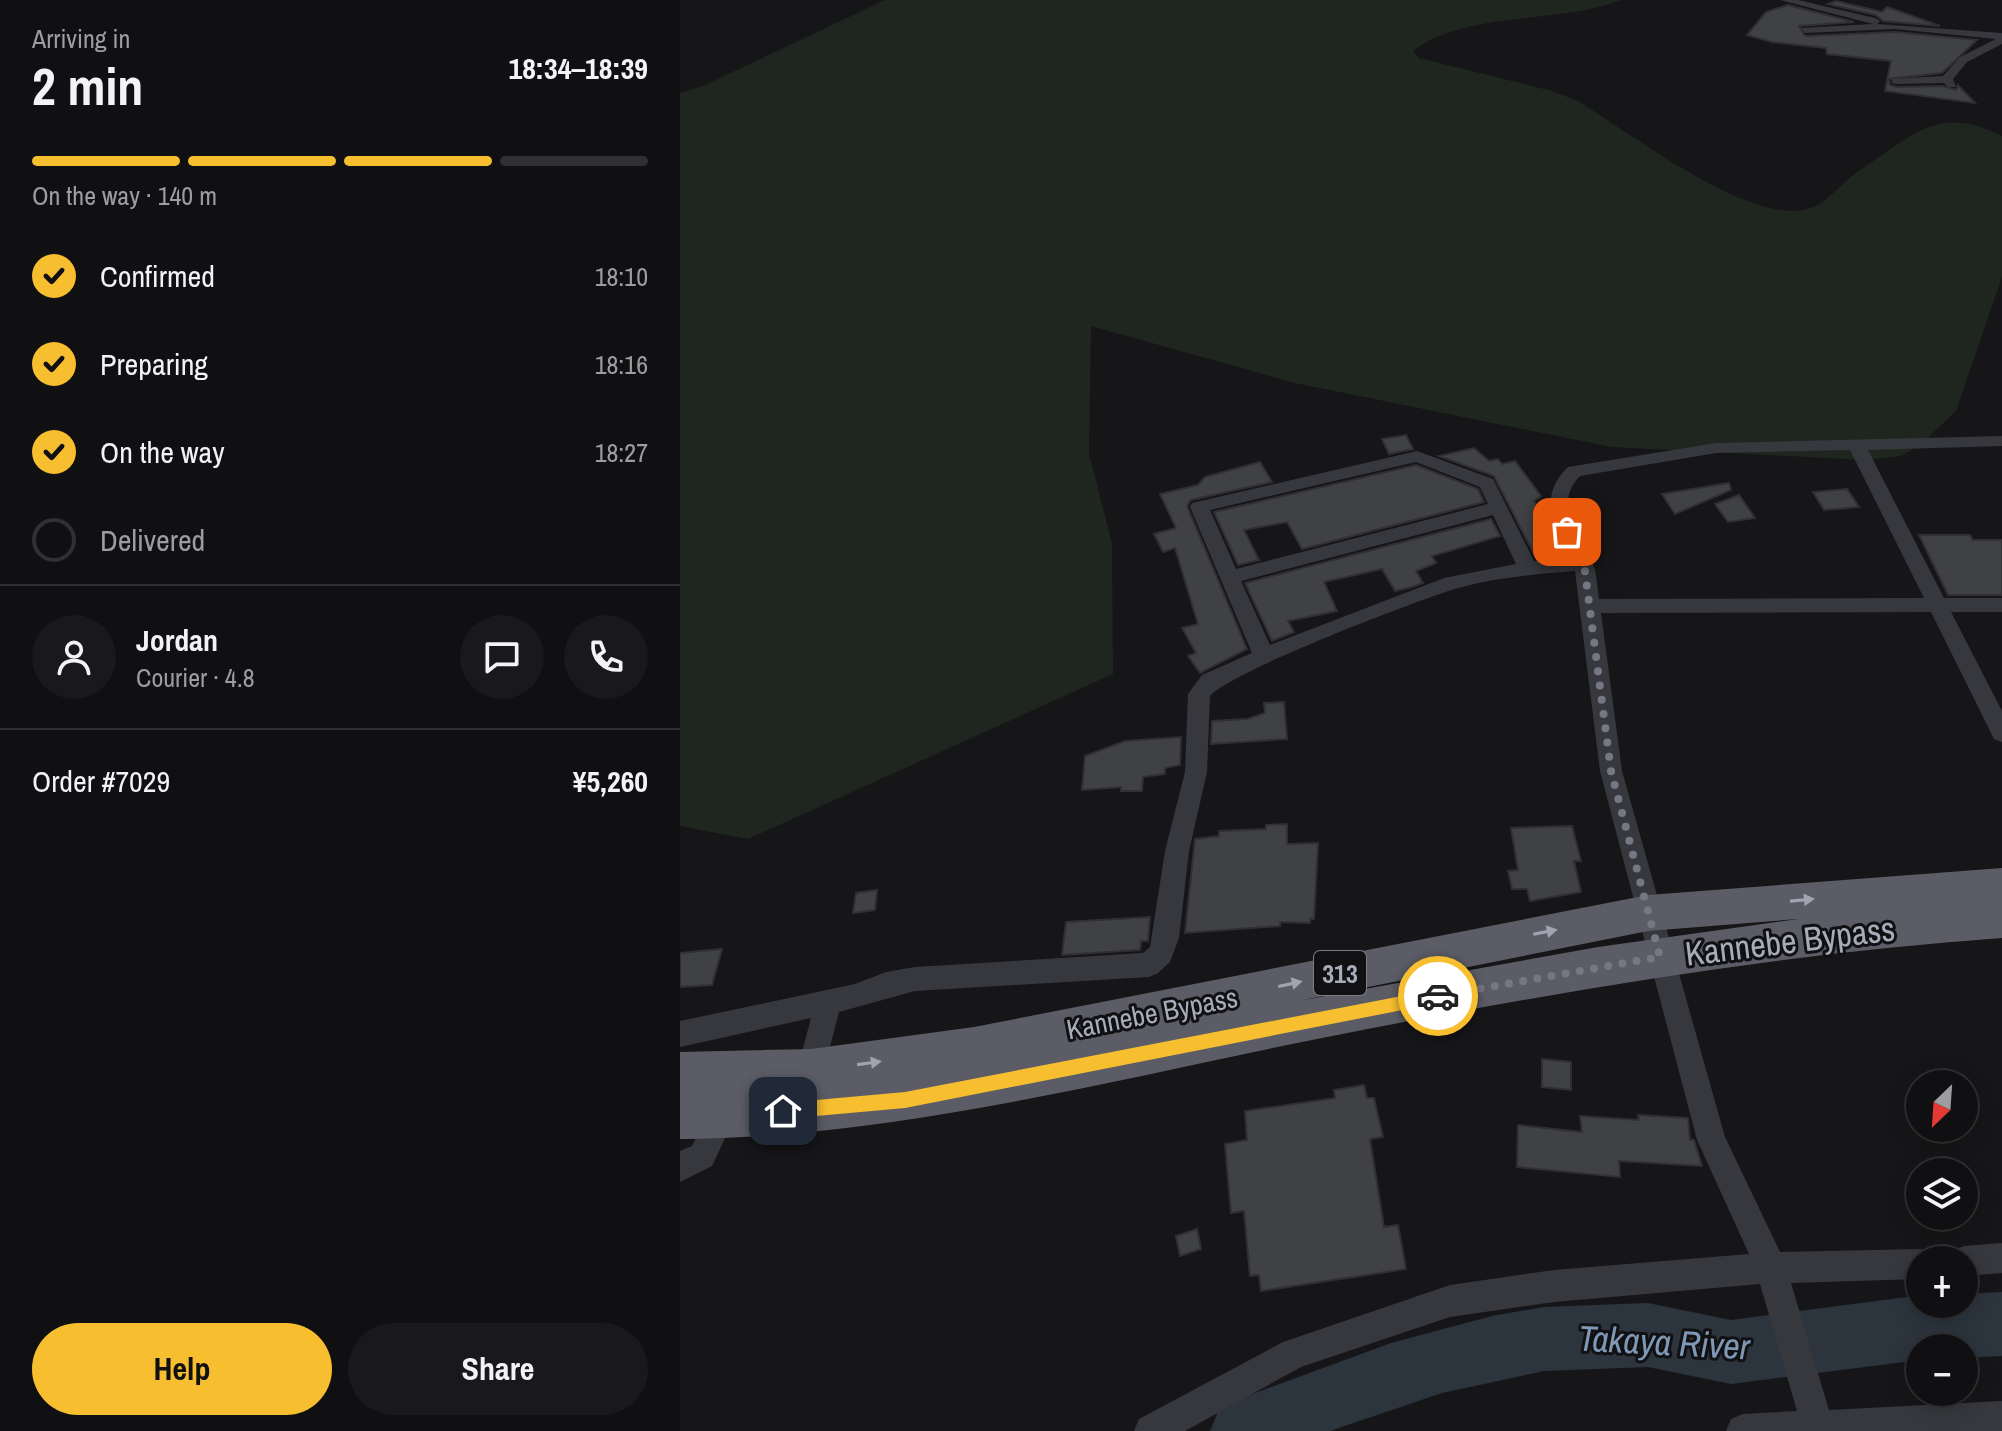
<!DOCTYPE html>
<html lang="en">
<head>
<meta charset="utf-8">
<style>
	body { margin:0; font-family:"Archivo Narrow",sans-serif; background:#19191b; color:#f1f3f6; height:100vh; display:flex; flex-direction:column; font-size:30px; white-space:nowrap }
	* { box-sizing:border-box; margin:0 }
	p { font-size:26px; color:#9c9d9f }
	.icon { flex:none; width:44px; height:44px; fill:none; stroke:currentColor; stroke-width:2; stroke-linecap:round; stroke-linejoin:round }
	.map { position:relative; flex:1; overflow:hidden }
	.details { display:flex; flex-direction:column; background:#101012; width:680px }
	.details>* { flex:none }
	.needle { width:52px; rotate:205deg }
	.controls { position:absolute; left:1226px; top:1070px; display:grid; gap:16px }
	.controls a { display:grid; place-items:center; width:72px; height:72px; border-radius:50%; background:#101012; box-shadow:0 4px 20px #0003,0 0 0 2px #303032; font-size:40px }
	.pin { position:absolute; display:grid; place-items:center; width:68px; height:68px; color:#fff; margin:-34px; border-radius:16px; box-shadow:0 4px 12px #0006 }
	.courier { position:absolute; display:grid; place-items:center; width:80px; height:80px; margin:-40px; border:6px solid #f7bf2f; border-radius:50%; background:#fff; color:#222; box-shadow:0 2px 10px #0007 }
	.overview em { font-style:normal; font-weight:800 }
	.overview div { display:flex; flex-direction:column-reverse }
	.overview { display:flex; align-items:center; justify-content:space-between; height:136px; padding:0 32px }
	h1 { font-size:52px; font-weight:800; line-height:60px }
	.bar { display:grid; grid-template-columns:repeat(4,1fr); gap:12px 8px; align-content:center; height:96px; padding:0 32px }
	.bar i { height:10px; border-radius:6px; background:#303032 }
	.bar .current { background:#f7bf2f }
	.bar p { grid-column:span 4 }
	.line { display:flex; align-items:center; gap:20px; padding:0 32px; border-top:2px solid #303032 }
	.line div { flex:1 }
	.round { display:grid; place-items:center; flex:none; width:84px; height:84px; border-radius:42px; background:#19191b }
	ol { padding:0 32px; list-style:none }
	li { display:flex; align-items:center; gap:24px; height:88px }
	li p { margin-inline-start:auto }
	li .icon { padding:8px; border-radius:50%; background:#f7bf2f; color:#111; stroke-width:4 }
	li:last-child { color:#9c9d9f }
	li i { width:44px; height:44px; border:4px solid #303032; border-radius:50% }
	.cta { display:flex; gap:16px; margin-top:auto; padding:16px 32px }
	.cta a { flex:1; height:92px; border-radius:48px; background:#f7bf2f; color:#111; font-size:32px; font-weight:800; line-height:92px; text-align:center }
	.cta a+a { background:#19191b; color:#f1f3f6 }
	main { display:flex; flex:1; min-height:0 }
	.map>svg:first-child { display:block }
	.green { fill:#1e261f }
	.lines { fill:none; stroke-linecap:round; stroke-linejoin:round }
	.river { fill:#2c343d; fill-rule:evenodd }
	.building { fill:#404145; stroke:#303034; stroke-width:2 }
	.minor { fill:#37383d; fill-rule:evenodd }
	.trunk { fill:#5b5c65; fill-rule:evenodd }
	.oneway { fill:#a0a4b1 }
	.route { fill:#f7bf2f }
	.done { stroke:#757881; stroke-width:8; stroke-dasharray:0 14.4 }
	.labels { text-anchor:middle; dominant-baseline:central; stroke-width:6; stroke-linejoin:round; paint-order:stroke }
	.shield { fill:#111113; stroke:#7b7e87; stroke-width:2 }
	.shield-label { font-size:26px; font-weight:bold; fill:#a8acb9 }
	.street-label { font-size:28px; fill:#a8acb9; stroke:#111113 }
	.near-street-label { font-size:34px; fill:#a8acb9; stroke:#111113 }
	.near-water-label { font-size:36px; font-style:italic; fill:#7e98b5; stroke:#111113 }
</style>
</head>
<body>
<main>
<section class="details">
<div class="overview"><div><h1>2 min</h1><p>Arriving in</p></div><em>18:34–18:39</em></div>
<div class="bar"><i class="current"></i><i class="current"></i><i class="current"></i><i></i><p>On the way · 140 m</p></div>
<ol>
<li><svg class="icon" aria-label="check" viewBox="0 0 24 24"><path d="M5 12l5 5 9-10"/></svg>Confirmed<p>18:10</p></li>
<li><svg class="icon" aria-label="check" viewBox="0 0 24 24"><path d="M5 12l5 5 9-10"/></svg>Preparing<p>18:16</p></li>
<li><svg class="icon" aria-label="check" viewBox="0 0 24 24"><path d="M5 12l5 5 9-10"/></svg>On the way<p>18:27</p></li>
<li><i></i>Delivered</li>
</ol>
<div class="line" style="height:144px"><a class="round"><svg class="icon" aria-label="person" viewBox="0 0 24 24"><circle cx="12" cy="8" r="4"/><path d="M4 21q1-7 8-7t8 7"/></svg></a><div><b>Jordan</b><p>Courier · 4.8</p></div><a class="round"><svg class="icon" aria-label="chat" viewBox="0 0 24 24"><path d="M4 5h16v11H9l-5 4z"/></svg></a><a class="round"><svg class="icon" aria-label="phone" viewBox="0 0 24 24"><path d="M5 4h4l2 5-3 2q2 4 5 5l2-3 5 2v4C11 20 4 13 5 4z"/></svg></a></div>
<div class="line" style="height:104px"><div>Order #7029</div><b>¥5,260</b></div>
<div class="cta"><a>Help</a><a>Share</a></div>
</section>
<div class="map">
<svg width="1322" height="1431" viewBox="0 0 1322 1431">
	<rect width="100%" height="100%" fill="#161618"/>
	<path class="green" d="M205 0H941C881 24 784 11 733 51L739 58 872 91 898 101C953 135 1051 211 1114 211 1137 211 1149 197 1165 182 1177 171 1191 163 1205 153 1247 123 1272 111 1322 136V277L1276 411 1241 444 1221 456 1187 460 932 447 615 383 411 326 409 453 432 544 433 674 68 839 0 826V93L23 86Z"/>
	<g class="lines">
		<path class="river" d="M1322 1292V1356L1284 1358V1348H1240V1360L1051 1384 968 1367 864 1371 762 1393 650 1431H530L540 1407 564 1397 711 1343 812 1316 864 1307 968 1303 1051 1320 1227 1297 1240 1296V1304H1284V1294Z"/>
	</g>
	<path class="building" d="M1156 1 1202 12 1207 7 1260 26 1203 21 1196 15 1148 4Z
		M1108 5 1174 22 1119 26 1125 36 1215 32 1297 40 1262 73 1209 79 1210 85 1216 87 1263 86 1276 90 1278 85 1295 103 1205 91 1211 61 1147 54 1146 48 1092 42 1067 35 1086 12Z
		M726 435 733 449 709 454 702 439Z
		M794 448 809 461 818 459 822 464 835 461 861 496 854 501 859 510 855 511 876 556 856 558 814 476 759 456Z
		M580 462 592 482 511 500 507 506 567 649 520 673 508 656 516 653 502 628 518 624 495 548 483 552 474 534 496 528 480 494 518 485 525 477Z
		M736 465 798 489 804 502 622 549 607 522 564 530 579 560 558 565 534 512Z
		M1049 483 1051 490 995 514 982 494Z
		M1167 489 1179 507 1144 510 1133 492Z
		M1059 495 1075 518 1048 522 1035 504Z
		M811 519 820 536 752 556 756 563 736 571 743 583 732 587 715 591 702 569 644 582 657 611 608 621 614 632 592 641 565 583Z
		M1239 535H1290L1293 540H1322V595H1268Z
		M604 702 607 739 531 744 532 721 567 719 585 713 584 703Z
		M501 737 500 765 485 768V774L463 777 462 791H441V787L402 790 405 756 445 741Z
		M607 824V844L638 843 634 919H630V923L600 922V926L505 933 515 839 539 836V831L586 829V825Z
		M892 826 901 861H894L901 892 850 901 847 889H832L828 871 838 870 831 828Z
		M197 890 195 910 173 913 176 893Z
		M470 917 468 941H461L460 950 382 955 386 922Z
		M42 949 32 985 0 987V953Z
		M862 1059 891 1062V1090L862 1087Z
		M684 1085 687 1098H694L703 1137 690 1139 704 1227 718 1225 726 1269 581 1291 579 1275 570 1276 564 1211 551 1213 545 1144 567 1140 565 1111 655 1098 654 1090Z
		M958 1115 1008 1118 1010 1140H1014L1022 1166 939 1161 940 1177 837 1167 838 1125 902 1132 900 1116 959 1120Z
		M517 1229 521 1249 500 1256 496 1236Z"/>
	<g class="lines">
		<path class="minor" d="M1100 0H1118L1195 18 1200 21 1197 24 1322 33V44L1287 62 1273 79 1276 87H1268L1264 83 1216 84 1212 83V79L1263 76 1280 57 1316 39 1215 29 1125 33 1121 28 1193 24Z
			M1322 436V446L1188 450 1264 598H1322V612H1271L1322 711V742L1314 739 1251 612 921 613 942 771 1045 1137 1100 1252 1240 1249 1251 1253 1254 1260H1240V1279L1111 1283 1149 1410 1322 1401V1431H1046L1051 1419 1063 1414 1117 1411 1080 1284 874 1302 770 1317 621 1367 505 1431H454L459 1419 603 1342 770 1285 874 1270 1069 1254 1017 1140 920 771 895 571C855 574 813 578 775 589 735 601 550 672 530 696L527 772 509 851 499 938 490 962 478 973 469 977 235 991 159 1012 141 1081 131 1084 121 1081 117 1071 131 1018 0 1047V1021L175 984 206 972 235 967 463 953 470 947 485 851 505 772 508 694 522 675 572 653 510 507 512 503 737 451 813 479 854 561 891 558C874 526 857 497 888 467L1036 443ZM1170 450 1244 598 919 599C917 587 917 572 912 561 901 533 872 504 900 476L1036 453ZM736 462 800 487 808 504 556 569 530 510ZM813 515 836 564 764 578 590 645 561 581Z
			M41 1103 51 1107 55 1117 32 1166 0 1182V1151L12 1146 31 1107Z
			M1322 1243V1273L1284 1276V1260H1269L1273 1250 1284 1246Z"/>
		<path class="trunk" d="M1322 868V938C1084 955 851 996 617 1043 413 1085 210 1137 0 1139V1052L131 1049 294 1027 968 895ZM1118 919 918 947 618 1001 968 931Z"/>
	</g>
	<defs><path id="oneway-solid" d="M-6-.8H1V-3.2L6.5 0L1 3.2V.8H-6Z" transform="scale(2)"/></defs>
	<g class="oneway">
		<use href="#oneway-solid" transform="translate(1122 900) rotate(-5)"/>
		<use href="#oneway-solid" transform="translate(865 932) rotate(-11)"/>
		<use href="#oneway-solid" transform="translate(610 984) rotate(-12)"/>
		<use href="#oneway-solid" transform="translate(189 1063) rotate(-8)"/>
	</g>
	<path class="route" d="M758 989 765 996 758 1003 225 1108 103 1119 94 1111 103 1103 225 1092Z"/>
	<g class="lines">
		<path class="done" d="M758 996 980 957 931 771 904 564 887 532"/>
	</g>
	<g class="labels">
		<rect class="shield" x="634" y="951" width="52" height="44" rx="6"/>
		<g class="shield-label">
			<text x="660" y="973">313</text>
		</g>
		<g class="street-label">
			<text transform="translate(472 1013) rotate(-11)">Kannebe Bypass</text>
		</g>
		<g class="near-street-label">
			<text transform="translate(1110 941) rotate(-7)">Kannebe Bypass</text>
		</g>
		<g class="near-water-label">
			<text transform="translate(984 1342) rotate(3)">Takaya River</text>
		</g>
	</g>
</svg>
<div class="controls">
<a><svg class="needle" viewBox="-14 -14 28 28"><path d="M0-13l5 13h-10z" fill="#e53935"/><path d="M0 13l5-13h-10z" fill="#9c9d9f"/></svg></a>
<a><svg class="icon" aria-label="layers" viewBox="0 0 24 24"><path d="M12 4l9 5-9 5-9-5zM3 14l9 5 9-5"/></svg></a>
<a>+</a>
<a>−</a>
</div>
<div class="pin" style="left:887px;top:532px;background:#ea580c"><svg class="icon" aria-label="bag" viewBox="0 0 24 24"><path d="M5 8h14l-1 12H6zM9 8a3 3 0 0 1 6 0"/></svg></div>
<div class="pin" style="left:103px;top:1111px;background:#1f2937"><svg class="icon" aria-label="home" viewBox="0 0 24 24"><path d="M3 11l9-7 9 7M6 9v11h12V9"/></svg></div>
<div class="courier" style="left:758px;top:996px"><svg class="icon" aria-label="car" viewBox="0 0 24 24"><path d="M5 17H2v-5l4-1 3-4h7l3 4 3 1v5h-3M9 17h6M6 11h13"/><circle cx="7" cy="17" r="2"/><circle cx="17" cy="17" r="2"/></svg></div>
</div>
</main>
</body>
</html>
